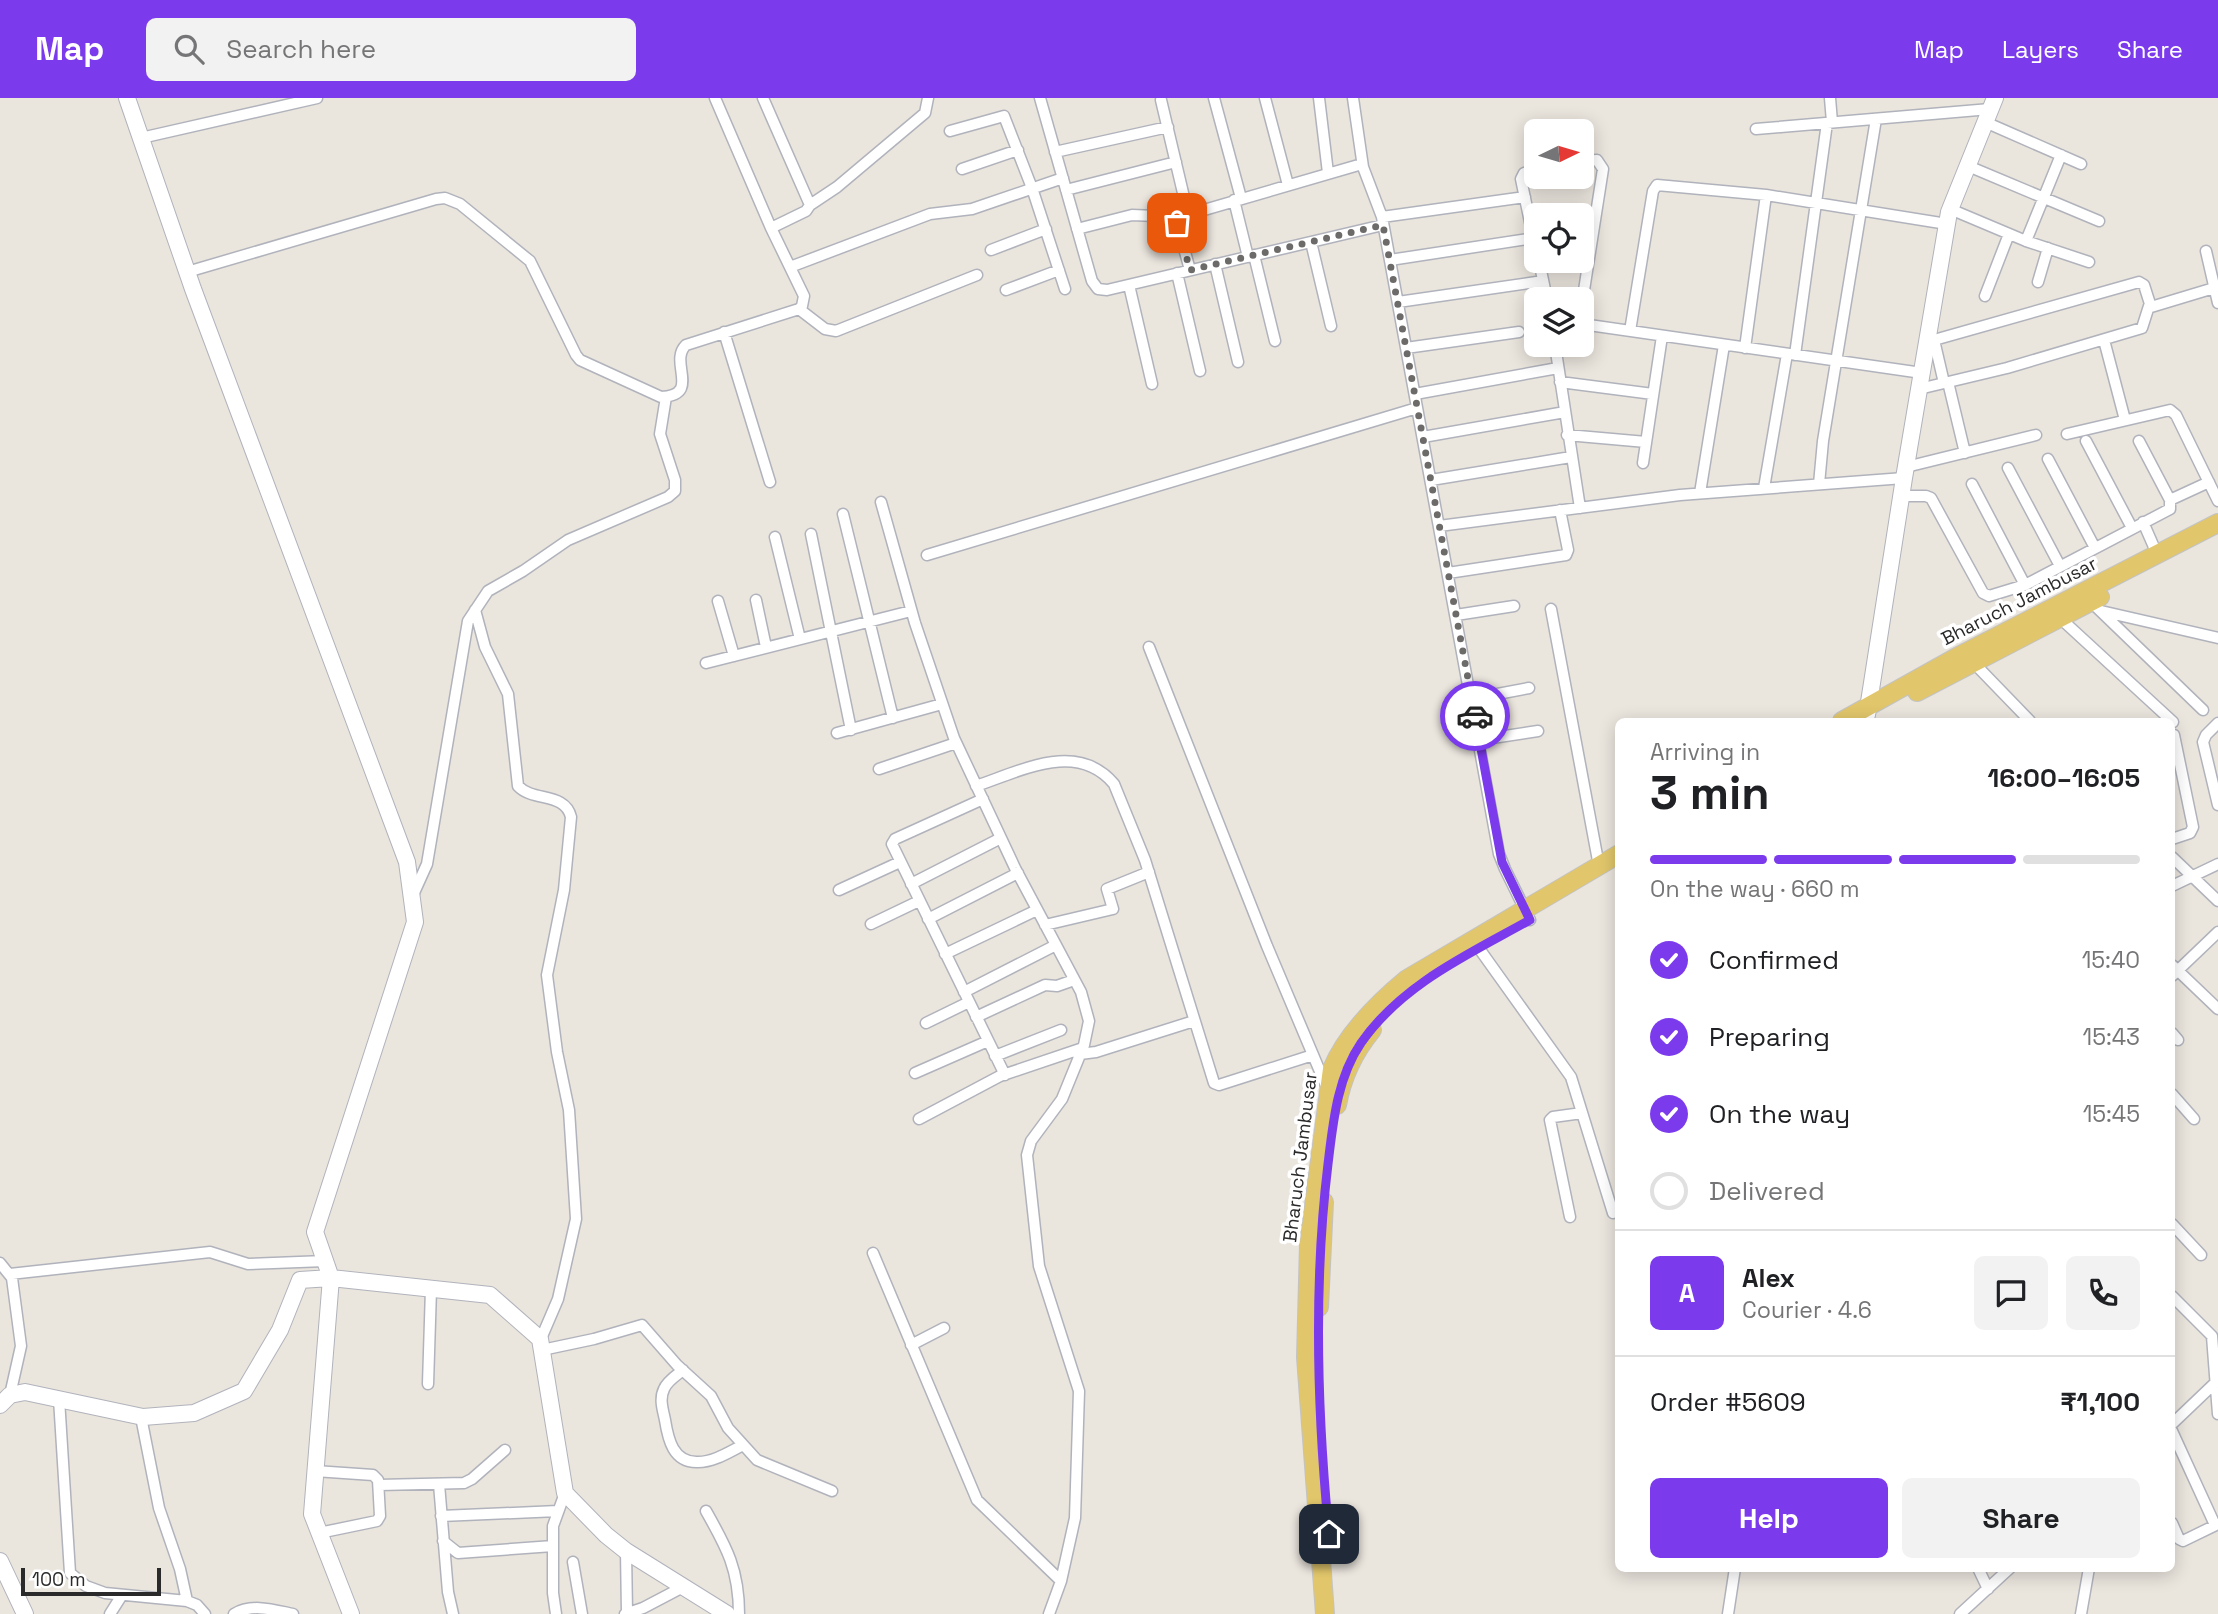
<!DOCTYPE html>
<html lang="en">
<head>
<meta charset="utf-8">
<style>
	body { margin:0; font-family:"Space Grotesk",sans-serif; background:#f2f2f2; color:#202124; height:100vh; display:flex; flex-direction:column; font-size:26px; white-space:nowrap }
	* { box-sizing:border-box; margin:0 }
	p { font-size:23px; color:#757577 }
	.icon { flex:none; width:38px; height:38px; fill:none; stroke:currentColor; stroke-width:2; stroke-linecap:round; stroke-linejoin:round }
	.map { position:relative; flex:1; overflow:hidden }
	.details { position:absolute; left:1615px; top:620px; width:560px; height:854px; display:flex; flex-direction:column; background:#fff; border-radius:10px; box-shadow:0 4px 18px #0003 }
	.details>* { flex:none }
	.needle { width:46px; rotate:85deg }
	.fabs { position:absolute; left:1524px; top:21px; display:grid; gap:14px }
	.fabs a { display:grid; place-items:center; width:70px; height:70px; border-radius:10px; background:#fff; box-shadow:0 4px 18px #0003; font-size:35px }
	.scale { position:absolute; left:21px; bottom:18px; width:140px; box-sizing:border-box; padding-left:7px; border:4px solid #2a2a2a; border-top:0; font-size:19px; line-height:24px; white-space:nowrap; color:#2a2a2a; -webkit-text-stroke:5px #fff; paint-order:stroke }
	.pin { position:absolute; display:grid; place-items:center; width:60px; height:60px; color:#fff; margin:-30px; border-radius:14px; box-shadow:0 4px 10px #0006 }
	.courier { position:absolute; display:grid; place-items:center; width:70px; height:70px; margin:-35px; border:5px solid #7c3aed; border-radius:50%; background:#fff; color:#222; box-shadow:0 2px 9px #0007 }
	.head em { font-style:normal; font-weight:700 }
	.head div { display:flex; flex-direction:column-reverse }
	.head { display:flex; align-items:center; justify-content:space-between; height:119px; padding:0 35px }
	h1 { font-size:46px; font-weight:700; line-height:52px }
	.bar { display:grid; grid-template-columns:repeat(4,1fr); gap:10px 7px; align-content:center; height:84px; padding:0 35px }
	.bar i { height:9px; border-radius:5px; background:#e0e0e0 }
	.bar .current { background:#7c3aed }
	.bar p { grid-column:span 4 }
	.line { display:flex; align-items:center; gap:18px; padding:0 35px; border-top:2px solid #e0e0e0 }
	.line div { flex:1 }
	.round { display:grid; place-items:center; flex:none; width:74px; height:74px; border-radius:10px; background:#f2f2f2 }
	ol { padding:0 35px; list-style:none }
	li { display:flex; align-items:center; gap:21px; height:77px }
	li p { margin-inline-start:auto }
	li .icon { padding:7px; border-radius:50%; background:#7c3aed; color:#fff; stroke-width:4 }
	li:last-child { color:#757577 }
	li i { width:38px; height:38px; border:4px solid #e0e0e0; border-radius:50% }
	.button { display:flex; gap:14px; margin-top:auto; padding:14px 35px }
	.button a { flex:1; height:80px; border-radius:10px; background:#7c3aed; color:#fff; font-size:28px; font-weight:700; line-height:80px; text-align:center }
	.button a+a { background:#f2f2f2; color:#202124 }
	header { display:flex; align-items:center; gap:42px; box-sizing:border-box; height:98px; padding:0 35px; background:#7c3aed; color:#fff }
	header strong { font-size:33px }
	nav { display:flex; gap:38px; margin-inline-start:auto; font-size:24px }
	.search { width:490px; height:63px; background:#f2f2f2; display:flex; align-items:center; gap:18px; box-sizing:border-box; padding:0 24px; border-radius:10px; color:#757577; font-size:26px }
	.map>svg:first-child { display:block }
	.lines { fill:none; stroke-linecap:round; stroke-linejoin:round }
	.street-casing { stroke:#b1b3bc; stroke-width:13 }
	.secondary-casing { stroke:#b1b3bc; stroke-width:18 }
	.primary-casing { stroke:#c3c3c3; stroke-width:20 }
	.street { stroke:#fff; stroke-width:10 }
	.secondary { stroke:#fff; stroke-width:16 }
	.primary { stroke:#e1c66b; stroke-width:18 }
	.done { stroke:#6d6b69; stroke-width:7; stroke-dasharray:0 12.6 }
	.route { stroke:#7c3aed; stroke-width:9 }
	.labels { text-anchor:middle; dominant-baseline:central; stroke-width:7; stroke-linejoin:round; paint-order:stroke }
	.street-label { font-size:19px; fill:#2a2a2a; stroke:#fff }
</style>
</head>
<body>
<header>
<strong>Map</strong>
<div class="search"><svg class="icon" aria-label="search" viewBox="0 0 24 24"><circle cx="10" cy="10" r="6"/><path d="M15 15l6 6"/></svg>Search here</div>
<nav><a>Map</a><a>Layers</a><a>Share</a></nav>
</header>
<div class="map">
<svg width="2218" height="1516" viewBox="0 0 2218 1516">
	<rect width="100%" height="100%" fill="#eae5dd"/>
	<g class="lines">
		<defs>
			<path id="street" d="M763 0 810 107 806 113 771 130
				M1040 0 1092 183 1098 191 1107 192 1383 127
				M1214 0 1241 100
				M1265 0 1288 87
				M1319 0 1328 75
				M1353 0 1363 69 1382 119 1499 756 1505 771 1530 822
				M1830 0 1832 24
				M1161 2 1188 116
				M1985 24 2081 66
				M1756 31 1990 11
				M950 33 1004 18 1032 90 1065 191
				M141 40 317 0
				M1055 54 1168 29
				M1582 63 1597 62 1603 71 1582 205
				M1968 68 2099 123
				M962 71 1018 52
				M1536 72 1524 75 1521 81 1536 153
				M1066 92 1176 64
				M1234 102 1248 159
				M810 107 837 89 925 15 928 0
				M1950 111 2026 143 2089 164
				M1382 119 1525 99
				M1077 131 1132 117 1180 119
				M2026 143 2061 57
				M1311 144 1331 228
				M991 152 1046 131
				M2206 153 2218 205
				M1254 157 1275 243
				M1390 162 1534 140
				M1539 163 1547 201
				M1215 166 1238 264
				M790 169 930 116 972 111 1063 80
				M1190 172 1177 125 1180 119 1362 66
				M187 174 436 101 445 100 460 106 530 163 576 257 580 262 661 299C702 297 668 264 686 247L799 211 802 208 804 198 771 130 715 0
				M1177 175 1200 273
				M2038 184 2048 150
				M1129 187 1152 286
				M1006 192 1059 172
				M1985 198 2009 136
				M1398 204 1543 183
				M799 211 825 231 836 233 977 177
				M1582 226 1922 275
				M1630 233 1653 93 1657 87 1766 97 1947 126
				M724 234 770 384
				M1934 242 1944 285
				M2104 242 2125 322
				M1927 244 2139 184 2144 187 2151 209 2214 190
				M1555 247 1580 410
				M1406 250 1519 234
				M1745 250 1766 97
				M1795 257 1827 25
				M1560 284 1653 296
				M1948 284 1965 355
				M1919 291 2007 270 2142 230 2149 208
				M1415 296 1558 270
				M2067 336 2170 312 2176 317 2218 403
				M1567 337 1646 344
				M1423 339 1565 314
				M2086 343 2132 430
				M2048 361 2095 450
				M1643 365 1662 238
				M1906 369 2036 337
				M2008 370 2060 468
				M1431 382 1571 359
				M1819 386 1823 343 1876 21
				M1972 386 2025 487
				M1764 390 1787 256
				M1700 395 1724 247
				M1901 398H1926L1931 400 1983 495 1989 498 2025 487 2170 411V402L2139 343
				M2170 402 2209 384
				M881 404 915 525 954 640 1015 770 1081 894 1089 923 1084 947 1062 1001 1031 1043 1027 1057 1039 1168 1079 1293 1075 1420 1061 1483 1049 1516
				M843 416 893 620
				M2143 424 2157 456
				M1439 428 1680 397 1904 380
				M811 436 851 632
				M775 439 800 541
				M927 457 1417 310
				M1448 475 1566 457 1568 452 1560 412
				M756 502 766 549
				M2089 502 2203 612
				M718 503 734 558
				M1551 511 1599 768
				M475 512 485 549 508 596 518 688C533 704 565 694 571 719L564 792 547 877 557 954 569 1012 576 1121 558 1201 540 1243
				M2101 513 2218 540
				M1456 517 1514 508
				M2060 520 2173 624
				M1149 549 1267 848 1327 990
				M1971 562 2030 623
				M706 565 911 513
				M1471 601 1529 590
				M2218 625 2206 637 2203 644 2218 707
				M837 635 942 606
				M1479 642 1538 633
				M879 671 956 645
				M976 688C1021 673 1077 642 1114 686L1145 762 1214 985 1219 987 1313 957
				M983 701 895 741 892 746 1005 977
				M2172 741 2190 735 2193 729 2174 637
				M2172 759 2218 803
				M911 786 1001 740
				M2172 788 2218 766
				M839 792 900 764
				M413 797 427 766 468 523 488 493 523 473 568 442 668 399 675 393V382L660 336 666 299
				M928 821 1018 775
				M871 826 919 803
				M1045 827 1113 811 1107 791 1149 774
				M1473 842 1571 979 1613 1115
				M945 856 1037 812
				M2172 867 2218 911
				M2172 878 2218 834
				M964 894 1056 847
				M976 919 1045 887 1057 888 1074 882
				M926 925 969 904
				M2172 935 2178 942
				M1080 956 1096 954 1194 923
				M995 958 1061 932
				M915 975 988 943
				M2172 996 2194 1021
				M919 1021 1000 978 1083 950
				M1570 1119 1550 1022 1553 1019 1582 1015
				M2172 1126 2201 1157
				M873 1155 977 1402 1061 1483
				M0 1165 12 1180 21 1248 10 1297
				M10 1176 210 1154 248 1166 325 1163
				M2172 1198 2212 1238 2218 1316
				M911 1247 944 1230
				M542 1252 594 1241 642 1227 677 1267 711 1298 728 1330 757 1362 832 1393
				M683 1272C677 1277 667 1283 664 1291 659 1301 663 1312 665 1322 668 1341 673 1365 698 1364 714 1364 729 1354 743 1347
				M428 1286 431 1191
				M59 1301 70 1475 86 1488 105 1495 187 1503 197 1507 205 1516
				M141 1319 159 1410 180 1471 187 1503
				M2172 1326 2215 1285
				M2172 1333 2215 1427
				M315 1373 373 1377 378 1382 380 1418 377 1423 319 1435
				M439 1386 448 1494 453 1516
				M379 1387 464 1385 472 1381 505 1352
				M706 1413C727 1450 739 1472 739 1516
				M441 1418 558 1413
				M2172 1425 2179 1441 2183 1443 2218 1426
				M443 1443 458 1455 553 1448
				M626 1453 627 1515
				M573 1464 582 1516
				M1978 1470 1988 1491
				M110 1516 122 1497
				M234 1516C252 1505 274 1512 293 1516
				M556 1516 553 1495V1428L565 1395
				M625 1516 643 1510 683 1489
				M1728 1516 1735 1470
				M1960 1516 2010 1470
				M2081 1516 2089 1470"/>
			<path id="secondary" d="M127 0 193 191 407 764 415 824 315 1134 331 1180 490 1197 540 1241 565 1395 606 1437 626 1453 727 1516
				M1867 617 1904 380 1949 114 1995 0
				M0 1307 10 1297 25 1294 143 1319 194 1315 244 1293 280 1232 300 1182 331 1180 312 1416 351 1516
				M0 1463 25 1516"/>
			<path id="primary" d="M1917 594 2100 499
				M1842 623 1955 560 2218 425
				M1337 1007C1342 979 1354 954 1372 932
				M1319 1209 1324 1104
				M1325 1516 1306 1259 1309 1146 1332 971C1347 935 1378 905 1407 881L1619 756"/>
		</defs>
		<use href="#street" class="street-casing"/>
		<use href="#secondary" class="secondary-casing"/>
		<use href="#primary" class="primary-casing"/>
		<use href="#street" class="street"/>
		<use href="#secondary" class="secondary"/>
		<use href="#primary" class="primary"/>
	</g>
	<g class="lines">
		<path class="done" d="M1177 125 1190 172 1383 127 1475 618"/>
		<path class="route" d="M1329 1436C1317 1313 1313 1189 1328 1066 1333 1025 1337 980 1361 945 1402 886 1469 856 1530 822L1502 764 1475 618"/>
	</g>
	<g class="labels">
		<g class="street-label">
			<text transform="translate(2019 503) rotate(-27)">Bharuch Jambusar</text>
			<text transform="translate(1300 1059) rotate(-83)">Bharuch Jambusar</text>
		</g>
	</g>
</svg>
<div class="fabs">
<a><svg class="needle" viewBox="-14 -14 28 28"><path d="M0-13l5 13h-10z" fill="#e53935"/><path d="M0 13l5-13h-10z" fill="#757577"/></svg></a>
<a><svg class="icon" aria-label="locate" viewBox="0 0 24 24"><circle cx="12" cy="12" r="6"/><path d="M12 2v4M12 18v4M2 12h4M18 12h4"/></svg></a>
<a><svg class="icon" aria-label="layers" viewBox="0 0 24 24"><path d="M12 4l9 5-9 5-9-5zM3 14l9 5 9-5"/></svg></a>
</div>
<div class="scale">100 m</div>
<div class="pin" style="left:1177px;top:125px;background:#ea580c"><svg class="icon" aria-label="bag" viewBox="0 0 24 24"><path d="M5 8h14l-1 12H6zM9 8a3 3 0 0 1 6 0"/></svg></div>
<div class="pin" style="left:1329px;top:1436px;background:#1f2937"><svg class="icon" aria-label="home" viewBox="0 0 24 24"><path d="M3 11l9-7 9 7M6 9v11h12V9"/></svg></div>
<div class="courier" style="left:1475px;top:618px"><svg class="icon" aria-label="car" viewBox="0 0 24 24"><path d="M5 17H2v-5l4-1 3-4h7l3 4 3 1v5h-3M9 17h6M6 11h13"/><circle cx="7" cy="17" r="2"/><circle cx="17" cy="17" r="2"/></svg></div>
<section class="details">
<div class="head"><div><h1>3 min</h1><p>Arriving in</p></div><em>16:00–16:05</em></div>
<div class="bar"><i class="current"></i><i class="current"></i><i class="current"></i><i></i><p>On the way · 660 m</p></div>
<ol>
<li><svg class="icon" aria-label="check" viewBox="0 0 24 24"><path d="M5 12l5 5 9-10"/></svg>Confirmed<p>15:40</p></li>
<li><svg class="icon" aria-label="check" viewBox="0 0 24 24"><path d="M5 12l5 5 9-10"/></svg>Preparing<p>15:43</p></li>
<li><svg class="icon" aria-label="check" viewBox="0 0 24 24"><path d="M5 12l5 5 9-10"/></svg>On the way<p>15:45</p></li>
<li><i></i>Delivered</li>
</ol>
<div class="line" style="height:126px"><b class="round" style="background:#7c3aed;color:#fff">A</b><div><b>Alex</b><p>Courier · 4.6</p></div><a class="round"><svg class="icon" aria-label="chat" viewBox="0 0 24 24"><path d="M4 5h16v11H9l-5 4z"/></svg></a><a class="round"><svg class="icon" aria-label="phone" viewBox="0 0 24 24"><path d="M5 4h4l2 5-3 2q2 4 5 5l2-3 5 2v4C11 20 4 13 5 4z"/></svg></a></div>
<div class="line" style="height:91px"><div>Order #5609</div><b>₹1,100</b></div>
<div class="button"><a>Help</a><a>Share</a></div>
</section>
</div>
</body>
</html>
